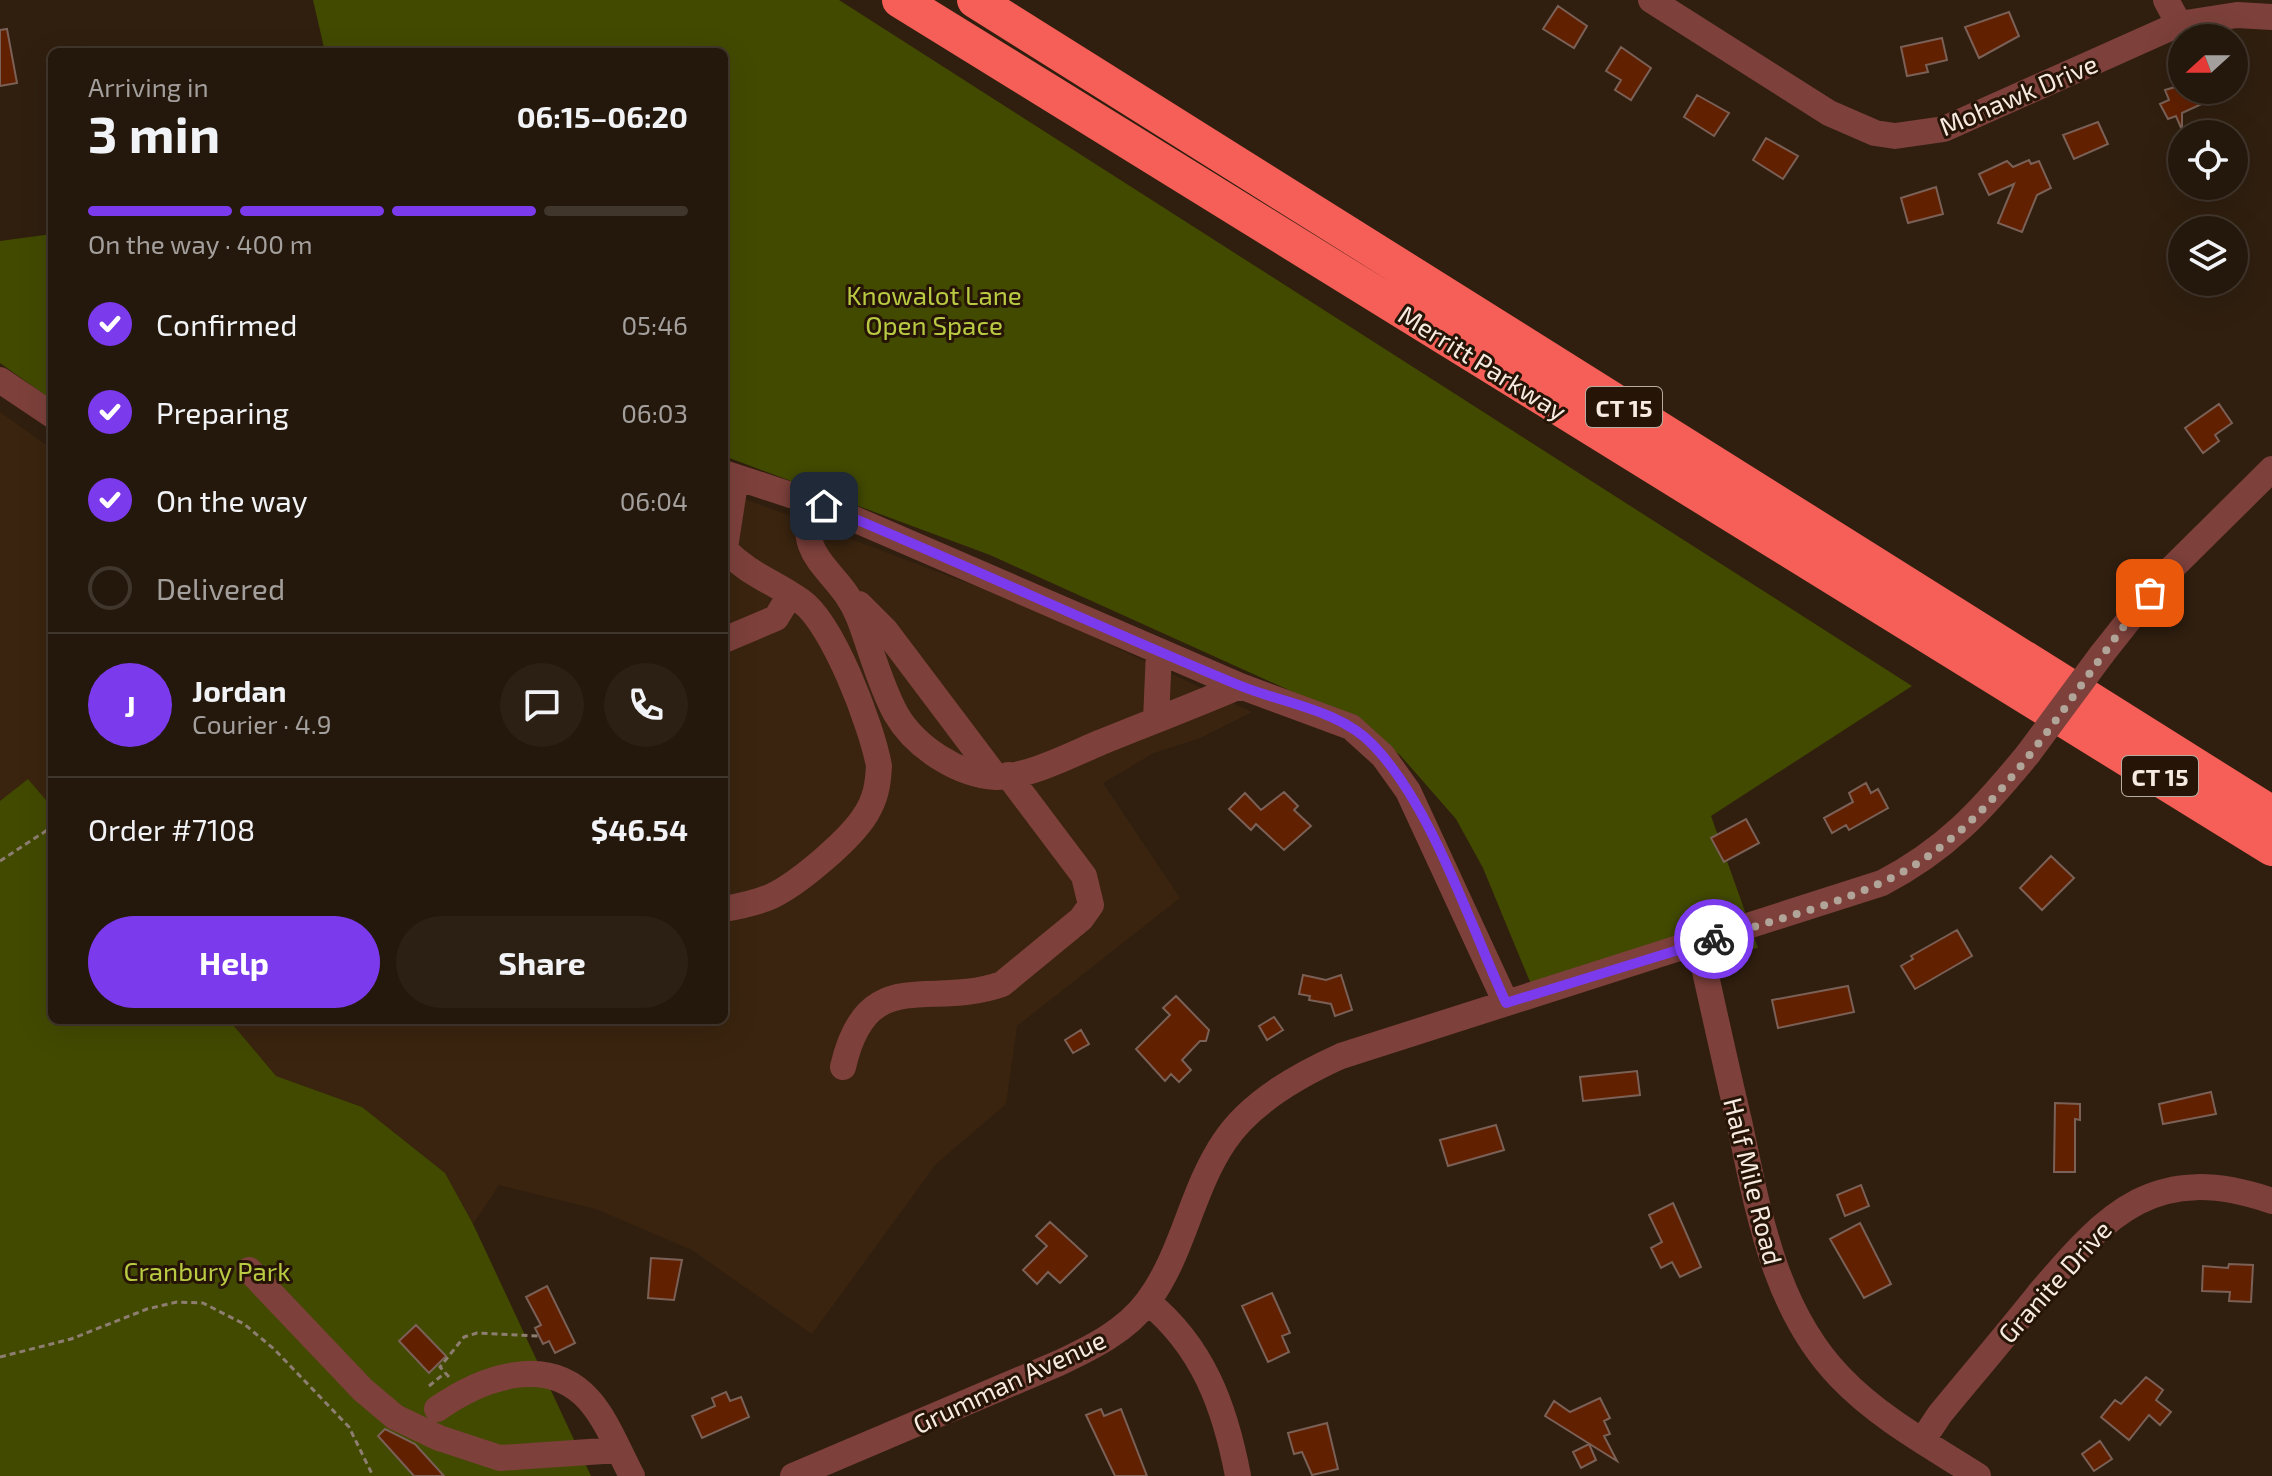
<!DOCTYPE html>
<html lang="en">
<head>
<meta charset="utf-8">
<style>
	body { margin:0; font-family:"Exo 2",sans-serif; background:#2c2014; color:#f1f3f6; height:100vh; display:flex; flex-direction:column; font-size:30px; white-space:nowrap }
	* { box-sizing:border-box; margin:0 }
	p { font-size:26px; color:#a39f9d }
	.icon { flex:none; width:44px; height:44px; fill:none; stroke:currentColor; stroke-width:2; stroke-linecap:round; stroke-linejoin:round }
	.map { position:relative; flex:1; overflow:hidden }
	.panel { position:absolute; left:48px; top:48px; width:680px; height:976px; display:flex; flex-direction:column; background:#24170b; border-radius:12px; box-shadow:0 8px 32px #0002,0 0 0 2px #41362c }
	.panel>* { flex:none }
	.needle { width:52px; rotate:249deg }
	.controls { position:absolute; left:2168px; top:24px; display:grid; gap:16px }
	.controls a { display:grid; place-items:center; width:80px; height:80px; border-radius:50%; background:#24170b; box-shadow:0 8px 32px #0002,0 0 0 2px #41362c; font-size:40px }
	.pin { position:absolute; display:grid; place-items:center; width:68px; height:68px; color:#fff; margin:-34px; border-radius:16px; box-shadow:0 4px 12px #0006 }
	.courier { position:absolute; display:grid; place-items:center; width:80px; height:80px; margin:-40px; border:6px solid #7c3aed; border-radius:50%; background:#fff; color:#222; box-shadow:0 2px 10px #0007 }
	.headline em { font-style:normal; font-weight:700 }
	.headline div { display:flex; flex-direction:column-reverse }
	.headline { display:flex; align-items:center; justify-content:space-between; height:136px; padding:0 40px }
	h1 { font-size:52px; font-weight:700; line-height:60px }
	.bar { display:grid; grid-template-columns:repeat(4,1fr); gap:12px 8px; align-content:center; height:96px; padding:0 40px }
	.bar i { height:10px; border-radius:6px; background:#41362c }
	.bar .selected { background:#7c3aed }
	.bar p { grid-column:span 4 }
	.line { display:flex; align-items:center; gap:20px; padding:0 40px; border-top:2px solid #41362c }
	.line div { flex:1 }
	.round { display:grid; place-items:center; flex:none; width:84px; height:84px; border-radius:42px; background:#2c2014 }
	ol { padding:0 40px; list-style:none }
	li { display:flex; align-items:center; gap:24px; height:88px }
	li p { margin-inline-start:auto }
	li .icon { padding:8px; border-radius:50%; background:#7c3aed; color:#fff; stroke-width:4 }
	li:last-child { color:#a39f9d }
	li i { width:44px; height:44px; border:4px solid #41362c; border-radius:50% }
	.cta { display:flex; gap:16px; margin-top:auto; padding:16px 40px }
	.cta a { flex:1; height:92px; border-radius:48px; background:#7c3aed; color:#fff; font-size:32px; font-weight:700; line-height:92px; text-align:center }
	.cta a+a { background:#2c2014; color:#f1f3f6 }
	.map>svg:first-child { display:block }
	.built { fill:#3a240f }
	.green { fill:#424a00 }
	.building { fill:#612000; stroke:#7a6056; stroke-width:2 }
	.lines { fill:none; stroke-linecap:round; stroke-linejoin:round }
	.path { stroke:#8d7e71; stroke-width:3; stroke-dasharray:6 4; stroke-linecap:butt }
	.minor { stroke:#7d403b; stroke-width:26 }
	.highway { stroke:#f65e58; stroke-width:36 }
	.minor-bridge { stroke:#7d403b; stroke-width:26 }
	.done { stroke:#b1a498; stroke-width:8; stroke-dasharray:0 14.4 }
	.route { stroke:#7c3aed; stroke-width:10 }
	.labels { text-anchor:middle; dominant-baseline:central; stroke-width:6; stroke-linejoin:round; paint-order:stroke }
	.shield { fill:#261506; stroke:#b8ab9f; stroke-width:2 }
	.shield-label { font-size:24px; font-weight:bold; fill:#f7ebe1 }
	.street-label { font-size:26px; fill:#f7ebe1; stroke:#261506 }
	.park-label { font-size:26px; fill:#b9cb42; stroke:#261506 }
</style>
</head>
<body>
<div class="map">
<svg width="2272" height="1476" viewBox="0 0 2272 1476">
	<rect width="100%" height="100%" fill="#301f0f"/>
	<path class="built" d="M0 412 52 449V807L28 779 0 801Z
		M724 491 1028 606 1252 712 1200 738 1154 753 1103 783 1180 898 1017 1026 1006 1104 936 1164 812 1334 692 1250 596 1209 499 1185 473 1224 445 1173 362 1107 276 1076 229 1020H724Z"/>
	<path class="green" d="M313 0H839L1912 686 1711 816 1758 948 1646 966 1535 994 1483 868 1456 819 1400 755 1335 711 990 555 724 456V52H325Z
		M52 234V400L0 363V241Z
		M28 779 52 807V1020H229L276 1076 362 1107 445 1173 473 1224 591 1476H0V801Z"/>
	<path class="building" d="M1558 6 1587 26 1574 48 1543 29Z
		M2009 12 2019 36 1979 58 1965 27Z
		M7 29 17 83 0 86V30Z
		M1942 38 1947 60 1926 65 1928 72 1907 76 1901 47Z
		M1621 47 1651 68 1631 100 1615 90 1621 80 1606 71Z
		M2182 85V90H2232L2182 113V130L2176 116 2168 119 2160 104 2169 100 2165 90Z
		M1697 95 1729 113 1714 136 1684 117Z
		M2098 122 2108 144 2074 159 2063 135Z
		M1766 138 1798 156 1783 179 1753 160Z
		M2029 160 2031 164 2039 161 2051 188 2037 195 2022 232 1998 223 2014 184 1989 195 1979 174 2007 161 2013 167Z
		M1936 187 1943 214 1908 223 1901 198Z
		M2219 404 2232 423 2215 435 2219 441 2203 453 2185 428Z
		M1866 783 1871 793 1878 789 1888 808 1849 830 1846 825 1832 833 1824 818 1853 802 1849 793Z
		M1284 792 1298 806 1294 810 1311 826 1284 850 1256 824 1251 830 1229 809 1245 793 1261 810Z
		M1746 819 1759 843 1724 862 1711 838Z
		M2051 856 2074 878 2042 910 2020 888Z
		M1957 930 1972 956 1915 989 1901 966 1913 959 1911 956Z
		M1303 975 1326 980 1341 975 1352 1010 1335 1016 1331 1004 1309 1000 1310 996 1299 994Z
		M1848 986 1854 1012 1778 1028 1772 1000Z
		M1176 996 1209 1030 1206 1041H1200L1182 1060 1191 1070 1179 1082 1171 1074 1165 1081 1136 1049 1170 1015 1163 1008Z
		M1274 1017 1283 1030 1267 1040 1259 1026Z
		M1081 1030 1089 1044 1073 1053 1065 1040Z
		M1637 1071 1640 1095 1583 1101 1580 1077Z
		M2211 1092 2216 1114 2163 1124 2159 1104Z
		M2055 1103 2080 1104V1120L2075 1119V1172H2054Z
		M1496 1125 1504 1150 1448 1166 1440 1140Z
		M1861 1185 1869 1206 1845 1216 1837 1195Z
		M1673 1203 1701 1267 1680 1277 1672 1262 1661 1268 1651 1248 1662 1242 1649 1215Z
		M1050 1222 1087 1256 1060 1283 1048 1272 1037 1284 1023 1270 1047 1246 1036 1236Z
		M1860 1223 1891 1284 1864 1298 1830 1239Z
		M651 1258 682 1260 674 1300 648 1298Z
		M2229 1264 2253 1265 2251 1302 2229 1301 2230 1292 2202 1291 2203 1266 2228 1268Z
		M547 1286 575 1343 555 1353 549 1341 543 1344 535 1328 541 1325 526 1297Z
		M1272 1293 1290 1333 1282 1336 1289 1352 1268 1362 1242 1306Z
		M416 1325 446 1356 429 1373 399 1341Z
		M2146 1377 2163 1390 2156 1400 2171 1412 2160 1425 2149 1415 2129 1440 2101 1417 2115 1400 2121 1404Z
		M726 1392 730 1401 741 1397 749 1417 702 1438 692 1416 715 1406 712 1398Z
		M1600 1398 1610 1418 1604 1421 1610 1434 1604 1436 1617 1461 1545 1416 1554 1401 1570 1412Z
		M1101 1409 1104 1416 1121 1409 1147 1476H1115L1086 1415Z
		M1327 1423 1338 1469 1312 1475 1302 1452 1294 1454 1288 1433Z
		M385 1429 415 1444 444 1476H414L378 1436Z
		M2100 1441 2112 1459 2094 1471 2082 1454Z
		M1589 1444 1596 1460 1581 1468 1573 1452Z"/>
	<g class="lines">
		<path class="path" d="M0 861 52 827
			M0 1357 71 1339 147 1309 177 1302 203 1303 244 1324 274 1349 349 1427 373 1476
			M449 1377 440 1367 464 1337 477 1333 539 1336
			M429 1386 445 1373"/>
		<path class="minor" d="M1651 0 1829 113 1875 133 1895 136 1944 129 2179 24 2237 15 2272 17
			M2166 0 2179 24
			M0 380 52 415
			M724 473 824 506 1240 686 1351 727 1383 756 1408 791 1506 1003
			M813 503C793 561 840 568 859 618 871 649 880 685 896 714 915 747 958 775 996 777 1026 778 1071 755 1099 743 1146 724 1193 706 1240 686
			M724 554 736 477
			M859 604 886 631 996 777
			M724 640 776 618 790 595
			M2102 654 2163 577 2272 469
			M1156 720 1159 651
			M724 909C741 906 757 903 772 896 799 883 851 839 866 814 876 798 878 784 879 766 872 727 833 623 801 601 773 581 751 576 725 550
			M1699 944C1712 1003 1725 1062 1739 1121 1758 1210 1774 1309 1840 1377 1879 1418 1931 1446 1978 1476
			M843 1067C867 962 929 1010 1002 984L1081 919 1091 905 1084 876 1008 775
			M249 1270 363 1390 395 1417 439 1438 500 1458 618 1450
			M1148 1302C1203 1347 1225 1407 1238 1476
			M437 1409C481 1378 547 1353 589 1400 607 1420 619 1452 632 1476
			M1922 1441 1940 1414C1973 1374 2006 1335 2038 1295 2108 1212 2156 1161 2272 1201
			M793 1476 1059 1363C1091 1348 1126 1331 1148 1301 1183 1254 1191 1191 1224 1142 1250 1102 1299 1075 1341 1056L1882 883C1947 849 1982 810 2028 754"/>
		<path class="highway" d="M900 0 2272 848
			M975 0 2272 814"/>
		<path class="minor-bridge" d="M2028 754 2102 654"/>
	</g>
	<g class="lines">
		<path class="done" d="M1714 939C1779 918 1853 902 1913 866 2010 808 2078 680 2150 593"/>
		<path class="route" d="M824 506C962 563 1098 627 1236 684 1280 703 1339 709 1373 745 1432 806 1470 925 1506 1003L1714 939"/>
	</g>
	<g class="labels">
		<g class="shield">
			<rect x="1586" y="387" width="76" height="40" rx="6"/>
			<rect x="2122" y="756" width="76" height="40" rx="6"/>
		</g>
		<g class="shield-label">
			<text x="1624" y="407">CT 15</text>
			<text x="2160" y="776">CT 15</text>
		</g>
		<g class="street-label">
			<text transform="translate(2018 94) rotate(-23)">Mohawk Drive</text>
			<text transform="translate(1483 362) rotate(32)">Merritt Parkway</text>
			<text transform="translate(1754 1181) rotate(76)">Half Mile Road</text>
			<text transform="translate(2054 1281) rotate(-48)">Granite Drive</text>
			<text transform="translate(1009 1381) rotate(-25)">Grumman Avenue</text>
		</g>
		<g class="park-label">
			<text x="934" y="294">Knowalot Lane<tspan x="934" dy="30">Open Space</tspan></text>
			<text x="207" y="1270">Cranbury Park</text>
		</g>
	</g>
</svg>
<div class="controls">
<a><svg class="needle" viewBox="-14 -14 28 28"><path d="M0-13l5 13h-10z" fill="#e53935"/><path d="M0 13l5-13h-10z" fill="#a39f9d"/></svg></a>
<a><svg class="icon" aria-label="locate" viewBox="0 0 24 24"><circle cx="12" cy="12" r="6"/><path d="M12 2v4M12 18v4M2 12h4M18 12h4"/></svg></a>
<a><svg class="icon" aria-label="layers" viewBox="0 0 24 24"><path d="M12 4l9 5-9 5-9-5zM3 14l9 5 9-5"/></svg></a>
</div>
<div class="pin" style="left:2150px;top:593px;background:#ea580c"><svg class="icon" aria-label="bag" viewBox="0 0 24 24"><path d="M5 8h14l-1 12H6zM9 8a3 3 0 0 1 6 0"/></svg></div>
<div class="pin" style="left:824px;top:506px;background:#1f2937"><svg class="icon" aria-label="home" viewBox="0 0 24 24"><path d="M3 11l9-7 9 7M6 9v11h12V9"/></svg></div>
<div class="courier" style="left:1714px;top:939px"><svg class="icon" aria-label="bike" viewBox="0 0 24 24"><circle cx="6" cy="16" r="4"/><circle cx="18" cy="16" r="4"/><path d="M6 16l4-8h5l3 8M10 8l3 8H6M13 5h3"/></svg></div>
<section class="panel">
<div class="headline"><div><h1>3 min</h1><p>Arriving in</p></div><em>06:15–06:20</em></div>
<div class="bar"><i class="selected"></i><i class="selected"></i><i class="selected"></i><i></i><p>On the way · 400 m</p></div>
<ol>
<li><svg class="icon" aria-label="check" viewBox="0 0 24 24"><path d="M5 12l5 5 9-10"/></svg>Confirmed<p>05:46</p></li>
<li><svg class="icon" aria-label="check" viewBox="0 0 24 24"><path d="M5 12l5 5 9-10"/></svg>Preparing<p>06:03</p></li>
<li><svg class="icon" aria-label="check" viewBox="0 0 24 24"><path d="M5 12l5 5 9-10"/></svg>On the way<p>06:04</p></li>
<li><i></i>Delivered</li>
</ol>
<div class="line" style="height:144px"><b class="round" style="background:#7c3aed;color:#fff">J</b><div><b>Jordan</b><p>Courier · 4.9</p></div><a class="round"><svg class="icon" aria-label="chat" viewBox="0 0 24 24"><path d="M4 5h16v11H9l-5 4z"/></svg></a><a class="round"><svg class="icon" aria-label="phone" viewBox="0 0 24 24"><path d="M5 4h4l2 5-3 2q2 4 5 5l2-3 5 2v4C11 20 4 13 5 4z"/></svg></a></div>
<div class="line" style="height:104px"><div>Order #7108</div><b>$46.54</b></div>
<div class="cta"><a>Help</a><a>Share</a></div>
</section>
</div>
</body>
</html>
